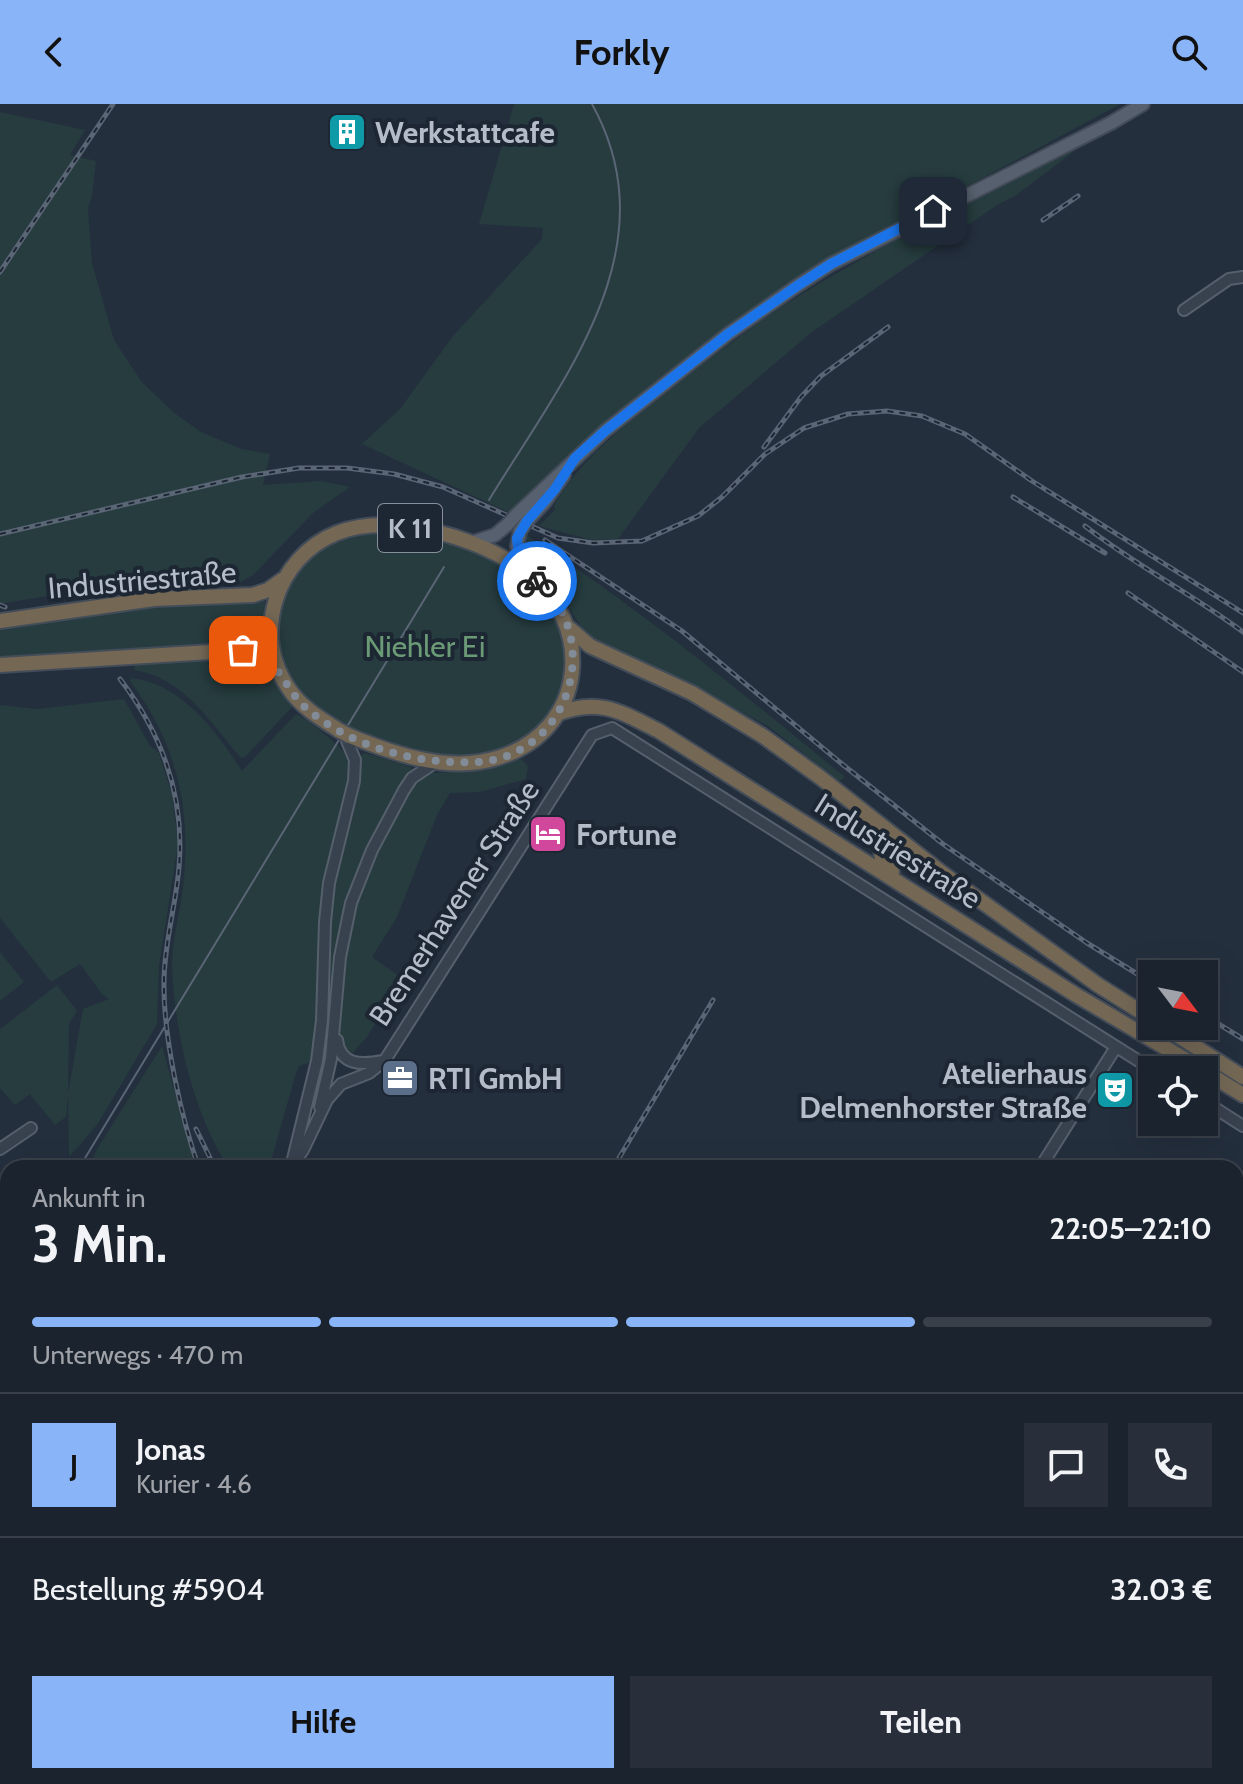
<!DOCTYPE html>
<html lang="de">
<head>
<meta charset="utf-8">
<style>
	body { margin:0; font-family:Cabin,sans-serif; background:#282f3a; color:#f1f3f6; height:100vh; display:flex; flex-direction:column; font-size:30px; white-space:nowrap }
	* { box-sizing:border-box; margin:0 }
	p { font-size:26px; color:#a0a4aa }
	.icon { flex:none; width:44px; height:44px; fill:none; stroke:currentColor; stroke-width:2; stroke-linecap:round; stroke-linejoin:round }
	.map { position:relative; flex:1; overflow:hidden }
	.sheet { position:absolute; left:0px; top:1056px; width:1244px; height:624px; display:flex; flex-direction:column; background:#1b232e; border-radius:24px 24px 0 0; box-shadow:0 8px 32px #0002,0 0 0 2px #39404a }
	.sheet>* { flex:none }
	.needle { width:52px; rotate:122deg }
	.controls { position:absolute; left:1138px; top:856px; display:grid; gap:16px }
	.controls a { display:grid; place-items:center; width:80px; height:80px; border-radius:0px; background:#1b232e; box-shadow:0 8px 32px #0002,0 0 0 2px #39404a; font-size:40px }
	.pin { position:absolute; display:grid; place-items:center; width:68px; height:68px; color:#fff; margin:-34px; border-radius:16px; box-shadow:0 4px 12px #0006 }
	.courier { position:absolute; display:grid; place-items:center; width:80px; height:80px; margin:-40px; border:6px solid #1a73e8; border-radius:50%; background:#fff; color:#222; box-shadow:0 2px 10px #0007 }
	.summary em { font-style:normal; font-weight:700 }
	.summary div { display:flex; flex-direction:column-reverse }
	.summary { display:flex; align-items:center; justify-content:space-between; height:136px; padding:0 32px }
	h1 { font-size:52px; font-weight:700; line-height:60px }
	.bar { display:grid; grid-template-columns:repeat(4,1fr); gap:12px 8px; align-content:center; height:96px; padding:0 32px }
	.bar i { height:10px; border-radius:6px; background:#39404a }
	.bar .on { background:#8ab4f8 }
	.bar p { grid-column:span 4 }
	.line { display:flex; align-items:center; gap:20px; padding:0 32px; border-top:2px solid #39404a }
	.line div { flex:1 }
	.round { display:grid; place-items:center; flex:none; width:84px; height:84px; border-radius:0px; background:#282f3a }
	.primary-button { display:flex; gap:16px; margin-top:auto; padding:16px 32px }
	.primary-button a { flex:1; height:92px; border-radius:0px; background:#8ab4f8; color:#111; font-size:32px; font-weight:700; line-height:92px; text-align:center }
	.primary-button a+a { background:#282f3a; color:#f1f3f6 }
	header { display:flex; justify-content:space-between; align-items:center; height:104px; padding:0 32px; background:#8ab4f8; color:#111; font-size:36px; font-weight:700 }
	.map>svg:first-child { display:block }
	.green { fill:#263c3f }
	.water { fill:#394c67 }
	.lines { fill:none; stroke-linecap:round; stroke-linejoin:round }
	.minor-casing { stroke:#565f6c; stroke-width:14 }
	.major-casing { stroke:#414a57; stroke-width:16 }
	.highway-casing { stroke:#434c59; stroke-width:18 }
	.minor { stroke:#38414e; stroke-width:10 }
	.major { stroke:#56606e; stroke-width:12 }
	.highway { stroke:#746855; stroke-width:14 }
	.tram { stroke:#5a6575; stroke-width:2 }
	.rail-casing { stroke:#5a6575; stroke-width:5 }
	.rail { stroke:#1d2633; stroke-width:2; stroke-dasharray:6; stroke-linecap:butt }
	.major-bridge-casing { stroke:#414a57; stroke-width:16; stroke-linecap:butt }
	.highway-bridge-casing { stroke:#434c59; stroke-width:18; stroke-linecap:butt }
	.major-bridge { stroke:#56606e; stroke-width:12 }
	.highway-bridge { stroke:#746855; stroke-width:14 }
	.done { stroke:#828b98; stroke-width:8; stroke-dasharray:0 14.4 }
	.route { stroke:#1a73e8; stroke-width:10 }
	.labels { text-anchor:middle; dominant-baseline:central; stroke-width:8; stroke-linejoin:round; paint-order:stroke }
	.shield { fill:#1d2633; stroke:#878f9c; stroke-width:2 }
	.shield-label { font-size:28px; font-weight:bold; fill:#b4bcc9 }
	.poi-label { font-size:30px; font-weight:bold; fill:#b4bcc9; stroke:#1d2633; text-anchor:start }
	.street-label { font-size:30px; fill:#b4bcc9; stroke:#1d2633 }
	.park-label { font-size:30px; fill:#6b9a76; stroke:#1d2633 }
</style>
</head>
<body>
<header><svg class="icon" aria-label="back" viewBox="0 0 24 24"><path d="M15 5l-7 7 7 7"/></svg>Forkly<svg class="icon" aria-label="search" viewBox="0 0 24 24"><circle cx="10" cy="10" r="6"/><path d="M15 15l6 6"/></svg></header>
<div class="map">
<svg width="1243" height="1680" viewBox="0 0 1243 1680">
	<rect width="100%" height="100%" fill="#242f3e"/>
	<path class="green" d="M514 0H1120L859 141 634 298 588 334 508 408 362 340 400 305 453 232 542 135 543 124 479 120Z
		M0 8 85 26 70 51 96 57 92 92 88 104 92 159 114 236 141 277 173 308 201 328 241 345 270 350 263 381 321 377 350 383 314 408 253 471 238 479C158 478 79 485 0 500Z
		M1076 46 1015 92 997 101 812 228 699 324 618 435 592 436 539 422 555 406 554 402C581 353 626 321 669 287 712 253 755 219 802 190 890 136 983 90 1076 46Z
		M392 427 439 434 467 443 518 468 548 494 561 526 569 561 555 604 530 632 485 652 445 653 409 648 355 627 325 609 322 610C314 602 303 595 295 585 261 543 276 472 321 443 342 429 367 429 392 427Z
		M525 430C638 503 741 588 845 673L839 677 768 622 696 584 600 541 586 531 558 486 529 457 523 442Z
		M261 496 265 497 262 541 259 543 0 555V523L177 499Z
		M246 552 263 560 292 603 246 652 241 654C210 619 185 574 134 566L135 560Z
		M132 574C182 580 217 628 242 667L296 610C304 613 339 640 345 650 348 655 349 663 350 668L325 776 318 904 311 958 299 962 296 969 269 1064H229C193 1010 174 926 172 861 172 835 180 809 183 783 192 705 177 640 130 577Z
		M124 595 150 642 159 649 172 691 178 740 159 862 157 920 97 1021 69 1053 68 991 66 1013 55 1021 30 990 15 1001 0 984V925L57 881 77 907 69 920 68 990 83 905 109 895 102 890 80 860 51 878 0 814V601L37 605Z
		M365 649 411 663 412 667 405 675C383 712 361 750 348 792 331 845 331 902 327 957H324C332 904 325 850 331 796 336 747 359 700 361 651Z
		M521 655 528 662 526 675 480 688 450 689 437 711 397 813 372 853 403 875 367 933 348 954 339 935 346 840 358 790 373 754 409 689 421 674 431 669 487 666Z
		M0 848 24 878 0 897Z
		M162 942 196 1064H89L97 1045Z"/>
	<path class="water" d="M0 1578 8 1581V1672H224L239 1680H0Z"/>
	<g class="lines">
		<defs>
			<path id="minor" d="M1184 206 1229 175 1243 173
				M337 936C340 962 362 961 383 957
				M1204 997 1243 1022
				M320 1003 331 955 340 853 351 799 372 746 404 686 412 674 436 658
				M0 1045 31 1024
				M293 1055 317 957 322 916 325 818 329 779 354 677 355 656 347 637
				M292 1061 303 1046 327 996 341 980 369 969 385 956 592 631 612 624 1153 966
				M1040 1064 1116 943
				M0 1261 8 1255
				M1236 1310 1243 1299
				M0 1465 8 1466
				M0 1549 8 1552
				M280 1672 295 1680
				M1001 1672V1679L1023 1672
				M1056 1672 1068 1680"/>
			<path id="major" d="M517 410 605 327 728 230 797 182 831 160 1111 19 1143 0
				M527 417 544 399 564 371
				M520 427 517 443 527 468
				M470 439 495 431 508 420"/>
			<path id="highway" d="M0 517 154 495 253 491 268 486 282 476
				M569 524 590 542 692 589 763 632 821 674 942 769 1098 881 1152 915
				M0 561 243 546 259 550 277 563
				M557 610C599 593 621 608 659 627L1076 891 1203 966
				M340 627C321 615 302 604 289 585 251 531 276 453 337 429 393 408 475 433 522 465 597 517 588 627 497 654 449 669 394 650 350 632
				M892 768 882 756 881 744 889 737 904 743
				M1163 922 1243 973
				M1204 967 1243 991
				M1236 1324 1243 1329
				M1236 1347 1243 1346"/>
		</defs>
		<use href="#minor" class="minor-casing"/>
		<use href="#major" class="major-casing"/>
		<use href="#highway" class="highway-casing"/>
		<use href="#minor" class="minor"/>
		<use href="#major" class="major"/>
		<use href="#highway" class="highway"/>
		<path class="tram" d="M489 396C562 276 672 145 592 0
			M79 1064 444 463
			M1002 1672 1014 1680"/>
		<defs>
			<path id="rail" d="M1043 116 1078 92
				M0 168 113 0
				M764 343 801 293 821 272 888 223
				M1013 393 1105 449
				M1085 422C1135 461 1192 490 1243 528
				M0 430 242 373 299 364H347L394 370 443 383 558 434 593 439 642 437 698 412 722 393 765 350 804 324 848 310 887 307 922 312 965 330 1032 377 1243 509
				M545 436 682 527 842 660 943 740 1087 839 1152 879
				M1128 489 1243 568
				M0 501 5 503
				M120 575C162 630 185 692 179 763 176 801 164 839 164 878 163 931 181 1014 199 1064
				M1204 911 1243 935
				M196 1025 215 1064
				M613 1064 713 896
				M1024 1672 1036 1680
				M1080 1672 1093 1680"/>
		</defs>
		<use href="#rail" class="rail-casing"/>
		<use href="#rail" class="rail"/>
		<defs>
			<path id="major-bridge" d="M508 420 517 410
				M520 427 527 417"/>
			<path id="highway-bridge" d="M340 627 350 632"/>
		</defs>
		<use href="#major-bridge" class="major-bridge-casing"/>
		<use href="#highway-bridge" class="highway-bridge-casing"/>
		<use href="#major-bridge" class="major-bridge"/>
		<use href="#highway-bridge" class="highway-bridge"/>
	</g>
	<g class="lines">
		<path class="done" d="M243 546C278 550 283 584 307 605 353 644 419 661 478 658 569 652 606 535 537 477"/>
		<path class="route" d="M537 477 529 470 519 452 517 434 527 417 555 385 575 354 605 327 728 230 797 182 831 160 933 107"/>
	</g>
	<defs>
		<symbol id="building-square" viewBox="-11 -11 22 22"><rect x="-9" y="-9" width="18" height="18" rx="4" fill="#0f9aa8" stroke="#1d2633"/><path d="M-4-6H4V6H1V3H-1V6H-4ZM-2.5-4.3h1.7v1.8h-1.7ZM.8-4.3h1.7v1.8H.8ZM-2.5-1h1.7V.8h-1.7ZM.8-1h1.7V.8H.8Z" fill="#fff"/></symbol>
		<symbol id="hotel-square" viewBox="-11 -11 22 22"><rect x="-9" y="-9" width="18" height="18" rx="4" fill="#d1479c" stroke="#1d2633"/><path d="M-6-4.5h1.5V1H6V5H4.5V3h-9V5H-6ZM-4 0a1.8 1.8 0 1 1 3.6 0ZM.5 0V-2.5h3Q6-2.5 6 0Z" fill="#fff"/></symbol>
		<symbol id="office-square" viewBox="-11 -11 22 22"><rect x="-9" y="-9" width="18" height="18" rx="4" fill="#5c6f8a" stroke="#1d2633"/><path d="M-6-3h4V-5.5h4V-3h4V5H-6ZM-1-4.5V-3h2v-1.5ZM-6 0V1H6V0Z" fill="#fff"/></symbol>
		<symbol id="theatre-square" viewBox="-11 -11 22 22"><rect x="-9" y="-9" width="18" height="18" rx="4" fill="#0f9aa8" stroke="#1d2633"/><path d="M-5-5.5Q0-4 5-5.5V0Q5 5 0 6Q-5 5-5 0ZM-3.3-2.5H-1v1.5H-3.3ZM1-2.5H3.3v1.5H1ZM-2.8 1Q0 5.5 2.8 1Z" fill="#fff"/></symbol>
	</defs>
	<g fill-rule="evenodd">
		<use href="#building-square" x="325" y="6" width="44" height="44"/>
		<use href="#hotel-square" x="526" y="708" width="44" height="44"/>
		<use href="#office-square" x="378" y="952" width="44" height="44"/>
		<use href="#theatre-square" x="1093" y="964" width="44" height="44"/>
	</g>
	<g class="labels">
		<rect class="shield" x="378" y="400" width="64" height="48" rx="6"/>
		<g class="shield-label">
			<text x="410" y="424">K 11</text>
		</g>
		<g class="poi-label">
			<text x="375" y="28">Werkstattcafe</text>
			<text x="576" y="730">Fortune</text>
			<text x="1087" y="969" text-anchor="end">Atelierhaus<tspan x="1087" dy="34">Delmenhorster Straße</tspan></text>
			<text x="428" y="974">RTI GmbH</text>
		</g>
		<g class="street-label">
			<text transform="translate(142 476) rotate(-5)">Industriestraße</text>
			<text transform="translate(898 747) rotate(32)">Industriestraße</text>
			<text transform="translate(454 799) rotate(-57)">Bremerhavener Straße</text>
		</g>
		<g class="park-label">
			<text x="425" y="542">Niehler Ei</text>
		</g>
	</g>
</svg>
<div class="controls">
<a><svg class="needle" viewBox="-14 -14 28 28"><path d="M0-13l5 13h-10z" fill="#e53935"/><path d="M0 13l5-13h-10z" fill="#a0a4aa"/></svg></a>
<a><svg class="icon" aria-label="locate" viewBox="0 0 24 24"><circle cx="12" cy="12" r="6"/><path d="M12 2v4M12 18v4M2 12h4M18 12h4"/></svg></a>
</div>
<div class="pin" style="left:243px;top:546px;background:#ea580c"><svg class="icon" aria-label="bag" viewBox="0 0 24 24"><path d="M5 8h14l-1 12H6zM9 8a3 3 0 0 1 6 0"/></svg></div>
<div class="pin" style="left:933px;top:107px;background:#1f2937"><svg class="icon" aria-label="home" viewBox="0 0 24 24"><path d="M3 11l9-7 9 7M6 9v11h12V9"/></svg></div>
<div class="courier" style="left:537px;top:477px"><svg class="icon" aria-label="bike" viewBox="0 0 24 24"><circle cx="6" cy="16" r="4"/><circle cx="18" cy="16" r="4"/><path d="M6 16l4-8h5l3 8M10 8l3 8H6M13 5h3"/></svg></div>
<section class="sheet">
<div class="summary"><div><h1>3 Min.</h1><p>Ankunft in</p></div><em>22:05–22:10</em></div>
<div class="bar"><i class="on"></i><i class="on"></i><i class="on"></i><i></i><p>Unterwegs · 470 m</p></div>
<div class="line" style="height:144px"><b class="round" style="background:#8ab4f8;color:#111">J</b><div><b>Jonas</b><p>Kurier · 4.6</p></div><a class="round"><svg class="icon" aria-label="chat" viewBox="0 0 24 24"><path d="M4 5h16v11H9l-5 4z"/></svg></a><a class="round"><svg class="icon" aria-label="phone" viewBox="0 0 24 24"><path d="M5 4h4l2 5-3 2q2 4 5 5l2-3 5 2v4C11 20 4 13 5 4z"/></svg></a></div>
<div class="line" style="height:104px"><div>Bestellung #5904</div><b>32.03 €</b></div>
<div class="primary-button"><a>Hilfe</a><a>Teilen</a></div>
</section>
</div>
</body>
</html>
